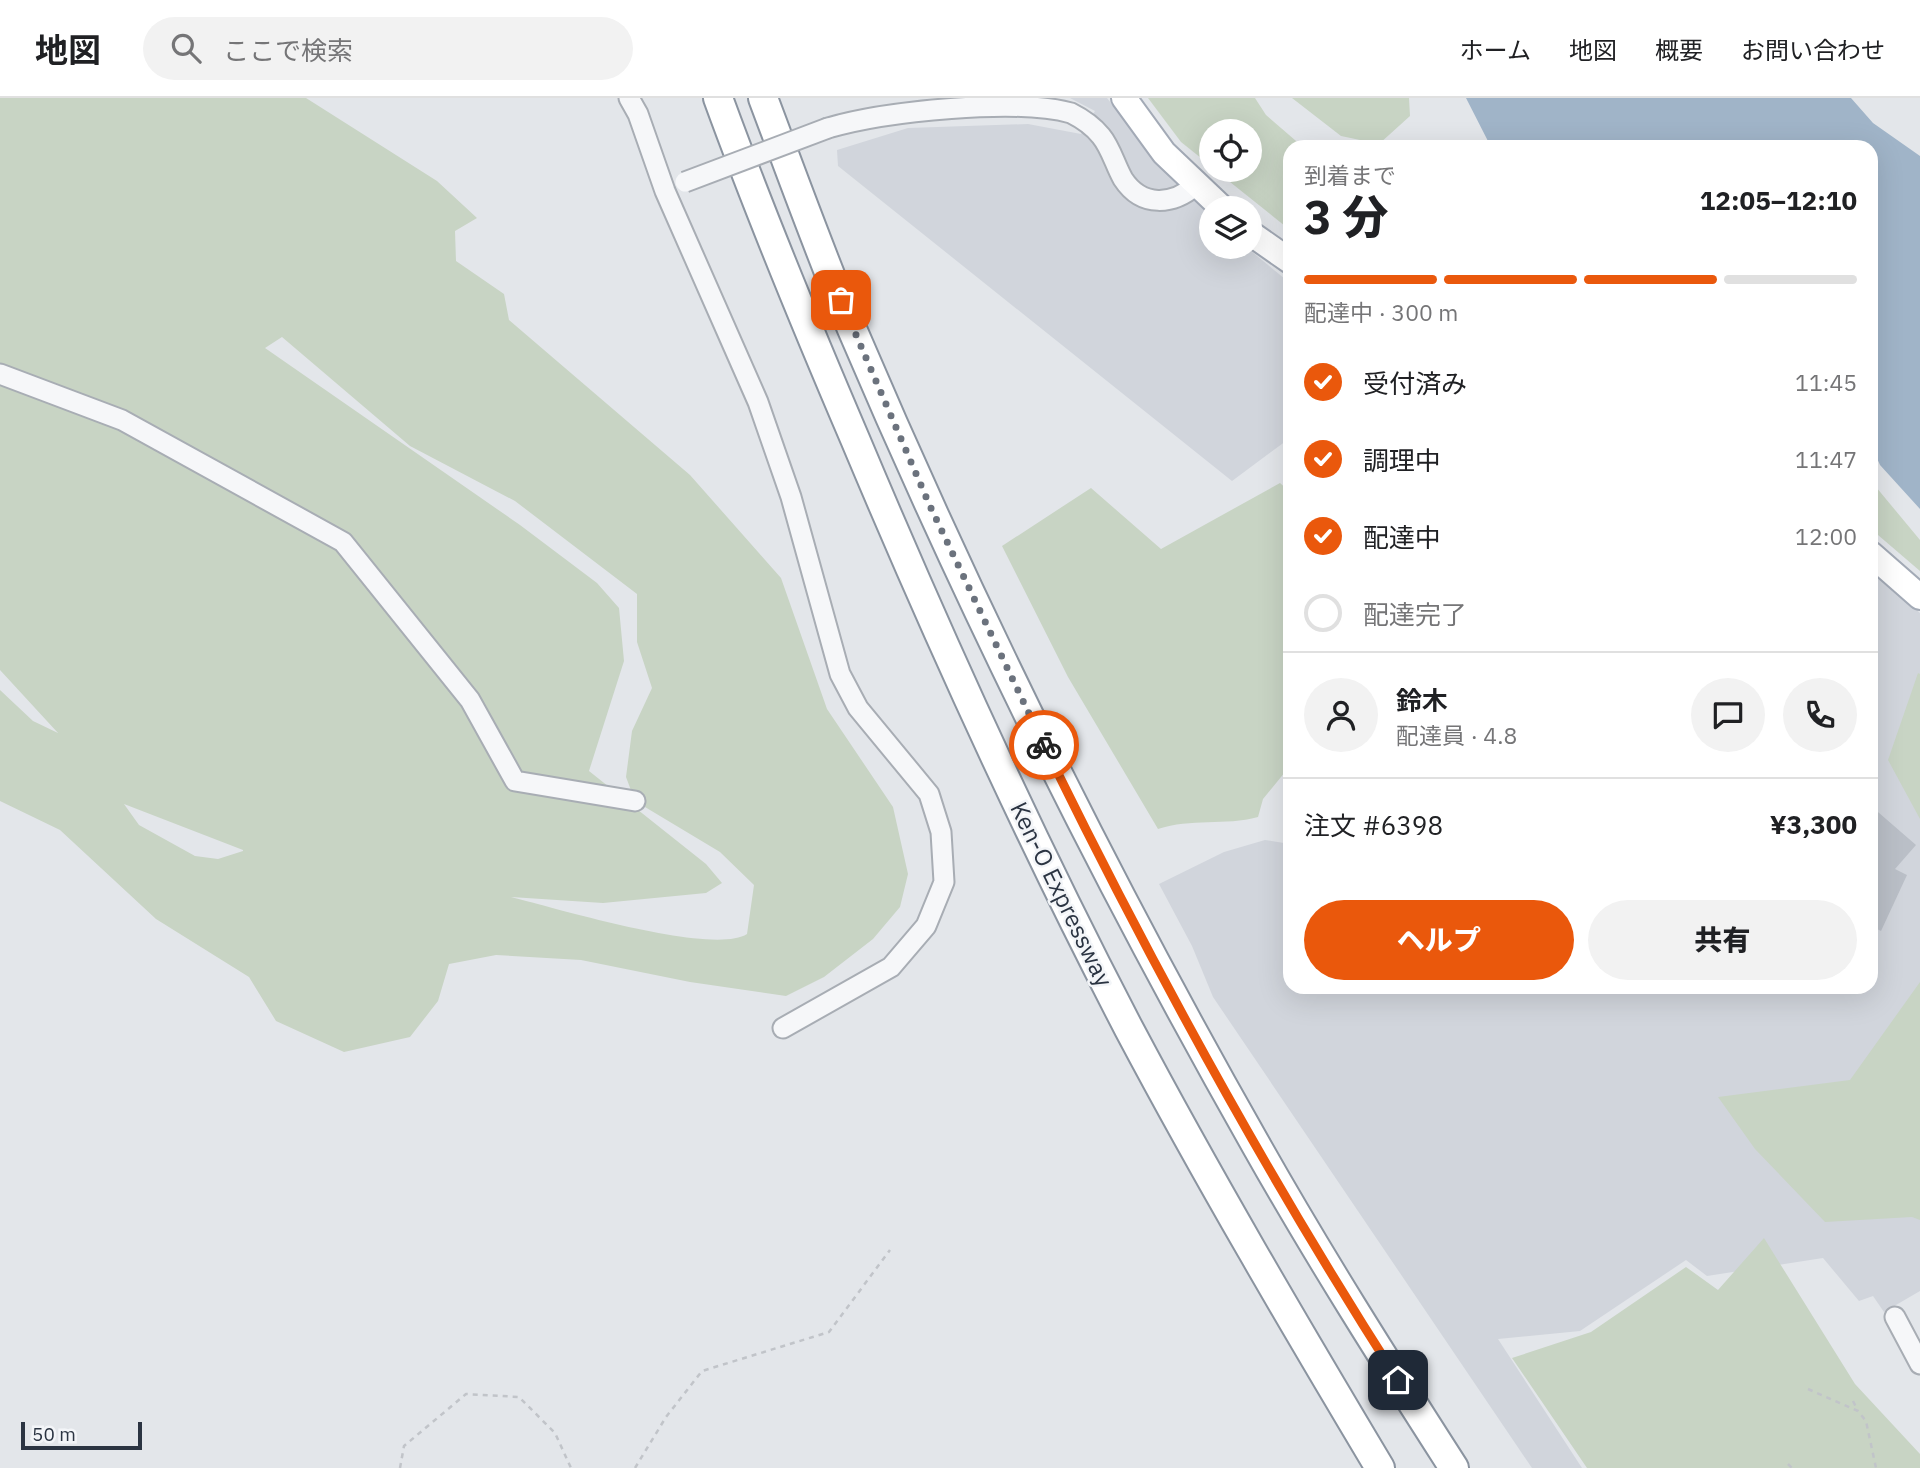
<!DOCTYPE html>
<html lang="ja">
<head>
<meta charset="utf-8">
<style>
	body { margin:0; font-family:"IBM Plex Sans","Noto Sans JP",sans-serif; background:#f2f2f2; color:#202124; height:100vh; display:flex; flex-direction:column; font-size:26px; white-space:nowrap }
	* { box-sizing:border-box; margin:0 }
	p { font-size:23px; color:#757577 }
	.icon { flex:none; width:38px; height:38px; fill:none; stroke:currentColor; stroke-width:2; stroke-linecap:round; stroke-linejoin:round }
	.map { position:relative; flex:1; overflow:hidden }
	.details { position:absolute; left:1283px; top:42px; width:595px; height:854px; display:flex; flex-direction:column; background:#fff; border-radius:21px; box-shadow:0 7px 28px #0002 }
	.details>* { flex:none }
	.controls { position:absolute; left:1199px; top:21px; display:grid; gap:14px }
	.controls a { display:grid; place-items:center; width:63px; height:63px; border-radius:50%; background:#fff; box-shadow:0 7px 28px #0002; font-size:35px }
	.scale { position:absolute; left:21px; bottom:18px; width:121px; box-sizing:border-box; padding-left:7px; border:4px solid #2b3442; border-top:0; font-size:19px; line-height:24px; white-space:nowrap; color:#2b3442; -webkit-text-stroke:5px #f3f5f8; paint-order:stroke }
	.pin { position:absolute; display:grid; place-items:center; width:60px; height:60px; color:#fff; margin:-30px; border-radius:14px; box-shadow:0 4px 10px #0006 }
	.courier { position:absolute; display:grid; place-items:center; width:70px; height:70px; margin:-35px; border:5px solid #ea580c; border-radius:50%; background:#fff; color:#222; box-shadow:0 2px 9px #0007 }
	.overview em { font-style:normal; font-weight:800 }
	.overview div { display:flex; flex-direction:column-reverse }
	.overview { display:flex; align-items:center; justify-content:space-between; height:119px; padding:0 21px }
	h1 { font-size:46px; font-weight:800; line-height:52px }
	.bar { display:grid; grid-template-columns:repeat(4,1fr); gap:10px 7px; align-content:center; height:84px; padding:0 21px }
	.bar i { height:9px; border-radius:5px; background:#e0e0e0 }
	.bar .current { background:#ea580c }
	.bar p { grid-column:span 4 }
	.line { display:flex; align-items:center; gap:18px; padding:0 21px; border-top:2px solid #e0e0e0 }
	.line div { flex:1 }
	.round { display:grid; place-items:center; flex:none; width:74px; height:74px; border-radius:37px; background:#f2f2f2 }
	ol { padding:0 21px; list-style:none }
	li { display:flex; align-items:center; gap:21px; height:77px }
	li p { margin-inline-start:auto }
	li .icon { padding:7px; border-radius:50%; background:#ea580c; color:#fff; stroke-width:4 }
	li:last-child { color:#757577 }
	li i { width:38px; height:38px; border:4px solid #e0e0e0; border-radius:50% }
	.button { display:flex; gap:14px; margin-top:auto; padding:14px 21px }
	.button a { flex:1; height:80px; border-radius:42px; background:#ea580c; color:#fff; font-size:28px; font-weight:800; line-height:80px; text-align:center }
	.button a+a { background:#f2f2f2; color:#202124 }
	header { display:flex; align-items:center; gap:42px; box-sizing:border-box; height:98px; padding:0 35px; background:#fff; border-bottom:2px solid #e0e0e0 }
	header strong { font-size:33px }
	nav { display:flex; gap:38px; margin-inline-start:auto; font-size:24px }
	.search { width:490px; height:63px; background:#f2f2f2; display:flex; align-items:center; gap:18px; box-sizing:border-box; padding:0 24px; border-radius:38px; color:#757577; font-size:26px }
	.map>svg:first-child { display:block }
	.built { fill:#d1d5dc }
	.green { fill:#c8d4c4; fill-rule:evenodd }
	.water { fill:#a0b4c8 }
	.building { fill:#babfc7 }
	.lines { fill:none; stroke-linecap:round; stroke-linejoin:round }
	.minor-casing { stroke:#a8adb4; stroke-width:23 }
	.major-casing { stroke:#a3aab6; stroke-width:28 }
	.highway-casing { stroke:#8b94a0; stroke-width:32 }
	.path { stroke:#c1c4c9; stroke-width:2.5; stroke-dasharray:5 5; stroke-linecap:butt }
	.minor { stroke:#f6f7f9; stroke-width:19 }
	.major { stroke:#fff; stroke-width:24 }
	.highway { stroke:#fff; stroke-width:28 }
	.minor-bridge-casing { stroke:#a8adb4; stroke-width:23; stroke-linecap:butt }
	.minor-bridge { stroke:#f6f7f9; stroke-width:19 }
	.done { stroke:#6b727d; stroke-width:7; stroke-dasharray:0 12.6 }
	.route { stroke:#ea580c; stroke-width:9 }
	.labels { text-anchor:middle; dominant-baseline:central; stroke-width:5; stroke-linejoin:round; paint-order:stroke }
	.street-label { font-size:24px; fill:#2b3442; stroke:#f3f5f8 }
</style>
</head>
<body>
<header>
<strong>地図</strong>
<div class="search"><svg class="icon" aria-label="search" viewBox="0 0 24 24"><circle cx="10" cy="10" r="6"/><path d="M15 15l6 6"/></svg>ここで検索</div>
<nav><a>ホーム</a><a>地図</a><a>概要</a><a>お問い合わせ</a></nav>
</header>
<div class="map">
<svg width="1920" height="1370" viewBox="0 0 1920 1370">
	<rect width="100%" height="100%" fill="#e3e6ea"/>
	<path class="built" d="M1070 0H1107L1168 77 1211 118V149H1246L1290 185V340L1232 383 838 68 837 52 908 30 1028 26 1081 36 1095 13Z
		M1871 471 1920 515V1193L1884 1214 1873 1198 1859 1203 1823 1160 1707 1178 1686 1162 1580 1233 1498 1241 1582 1370H1532L1213 899 1192 848 1159 786 1224 754 1265 742 1290 746V889H1871Z"/>
	<path class="green" d="M0 0H306L437 83 477 120 455 133 456 163 504 196 509 222 690 377 781 480 827 611 893 709 908 776 900 809 873 841 824 879 786 898 690 884 581 862 496 857 449 866 438 903 410 939 344 954 276 923 249 879 156 821 60 732 0 703V592L33 623 58 635 0 572ZM282 239 410 348 515 403 637 496V544L652 590 632 633 626 679 635 703 720 754 754 787 747 836C713 858 556 810 511 799L603 805 706 795 722 785 706 766 589 673 624 563 619 510 597 485 520 427 265 250ZM124 706 243 752V753L218 761 195 758 139 727Z
		M1148 0H1255L1266 17 1303 49H1290V132L1215 72H1250V33H1211V68L1181 44Z
		M1292 0H1409L1410 18 1379 46 1341 38Z
		M1871 383 1920 442V473L1871 431Z
		M1280 385 1290 394V668L1263 701 1258 719C1225 728 1191 720 1158 731L1068 579 1002 448 1091 390 1161 451Z
		M1918 575 1920 576V721L1888 662Z
		M1920 884V1122L1912 1119 1825 1124 1755 1051 1718 999 1850 982Z
		M1764 1140 1855 1286 1920 1356V1370H1587L1512 1260 1591 1234 1686 1169 1718 1192Z"/>
	<path class="water" d="M1466 0H1851L1873 25 1920 58V411L1880 367 1871 347V49H1491Z"/>
	<path class="building" d="M1871 708 1916 747 1895 771 1907 777 1881 833 1871 828Z"/>
	<g class="lines">
		<defs>
			<path id="minor" d="M629 0 638 16 665 93 758 304 791 399 840 576 858 610 929 696 941 734 944 784 926 828 891 869 783 930
				M828 30C886 13 1017 0 1071 15 1083 21 1093 28 1101 38 1111 50 1115 67 1123 81 1142 110 1173 107 1196 87
				M0 276 122 322 343 444 470 602 515 683 635 703
				M1895 1219 1920 1266"/>
			<path id="major" d="M1124 0 1164 55 1222 110
				M1250 135 1290 163
				M1871 456 1920 499"/>
			<path id="highway" d="M718 0C760 115 807 229 855 341 939 541 1029 739 1129 931 1208 1080 1294 1226 1380 1370
				M763 0C792 77 820 155 852 231 971 510 1106 783 1256 1047 1318 1157 1386 1264 1454 1370"/>
		</defs>
		<use href="#minor" class="minor-casing"/>
		<use href="#major" class="major-casing"/>
		<use href="#highway" class="highway-casing"/>
		<path class="path" d="M1808 1291 1858 1313 1866 1323 1876 1370
			M1853 1303 1858 1313
			M1788 1366 1792 1370
			M400 1370 404 1348 466 1296 519 1299 555 1335 571 1370
			M635 1370 666 1319 702 1273 829 1234 890 1152"/>
		<use href="#minor" class="minor"/>
		<use href="#major" class="major"/>
		<use href="#highway" class="highway"/>
		<defs>
			<path id="minor-bridge" d="M685 84 828 30"/>
		</defs>
		<use href="#minor-bridge" class="minor-bridge-casing"/>
		<use href="#minor-bridge" class="minor-bridge"/>
	</g>
	<g class="lines">
		<path class="done" d="M841 202 930 408 1044 647"/>
		<path class="route" d="M1044 647C1150 864 1267 1078 1398 1282"/>
	</g>
	<g class="labels">
		<g class="street-label">
			<text transform="translate(1062 796) rotate(64)">Ken-O Expressway</text>
		</g>
	</g>
</svg>
<div class="controls">
<a><svg class="icon" aria-label="locate" viewBox="0 0 24 24"><circle cx="12" cy="12" r="6"/><path d="M12 2v4M12 18v4M2 12h4M18 12h4"/></svg></a>
<a><svg class="icon" aria-label="layers" viewBox="0 0 24 24"><path d="M12 4l9 5-9 5-9-5zM3 14l9 5 9-5"/></svg></a>
</div>
<div class="scale">50 m</div>
<div class="pin" style="left:841px;top:202px;background:#ea580c"><svg class="icon" aria-label="bag" viewBox="0 0 24 24"><path d="M5 8h14l-1 12H6zM9 8a3 3 0 0 1 6 0"/></svg></div>
<div class="pin" style="left:1398px;top:1282px;background:#1f2937"><svg class="icon" aria-label="home" viewBox="0 0 24 24"><path d="M3 11l9-7 9 7M6 9v11h12V9"/></svg></div>
<div class="courier" style="left:1044px;top:647px"><svg class="icon" aria-label="bike" viewBox="0 0 24 24"><circle cx="6" cy="16" r="4"/><circle cx="18" cy="16" r="4"/><path d="M6 16l4-8h5l3 8M10 8l3 8H6M13 5h3"/></svg></div>
<section class="details">
<div class="overview"><div><h1>3 分</h1><p>到着まで</p></div><em>12:05–12:10</em></div>
<div class="bar"><i class="current"></i><i class="current"></i><i class="current"></i><i></i><p>配達中 · 300 m</p></div>
<ol>
<li><svg class="icon" aria-label="check" viewBox="0 0 24 24"><path d="M5 12l5 5 9-10"/></svg>受付済み<p>11:45</p></li>
<li><svg class="icon" aria-label="check" viewBox="0 0 24 24"><path d="M5 12l5 5 9-10"/></svg>調理中<p>11:47</p></li>
<li><svg class="icon" aria-label="check" viewBox="0 0 24 24"><path d="M5 12l5 5 9-10"/></svg>配達中<p>12:00</p></li>
<li><i></i>配達完了</li>
</ol>
<div class="line" style="height:126px"><a class="round"><svg class="icon" aria-label="person" viewBox="0 0 24 24"><circle cx="12" cy="8" r="4"/><path d="M4 21q1-7 8-7t8 7"/></svg></a><div><b>鈴木</b><p>配達員 · 4.8</p></div><a class="round"><svg class="icon" aria-label="chat" viewBox="0 0 24 24"><path d="M4 5h16v11H9l-5 4z"/></svg></a><a class="round"><svg class="icon" aria-label="phone" viewBox="0 0 24 24"><path d="M5 4h4l2 5-3 2q2 4 5 5l2-3 5 2v4C11 20 4 13 5 4z"/></svg></a></div>
<div class="line" style="height:91px"><div>注文 #6398</div><b>¥3,300</b></div>
<div class="button"><a>ヘルプ</a><a>共有</a></div>
</section>
</div>
</body>
</html>
